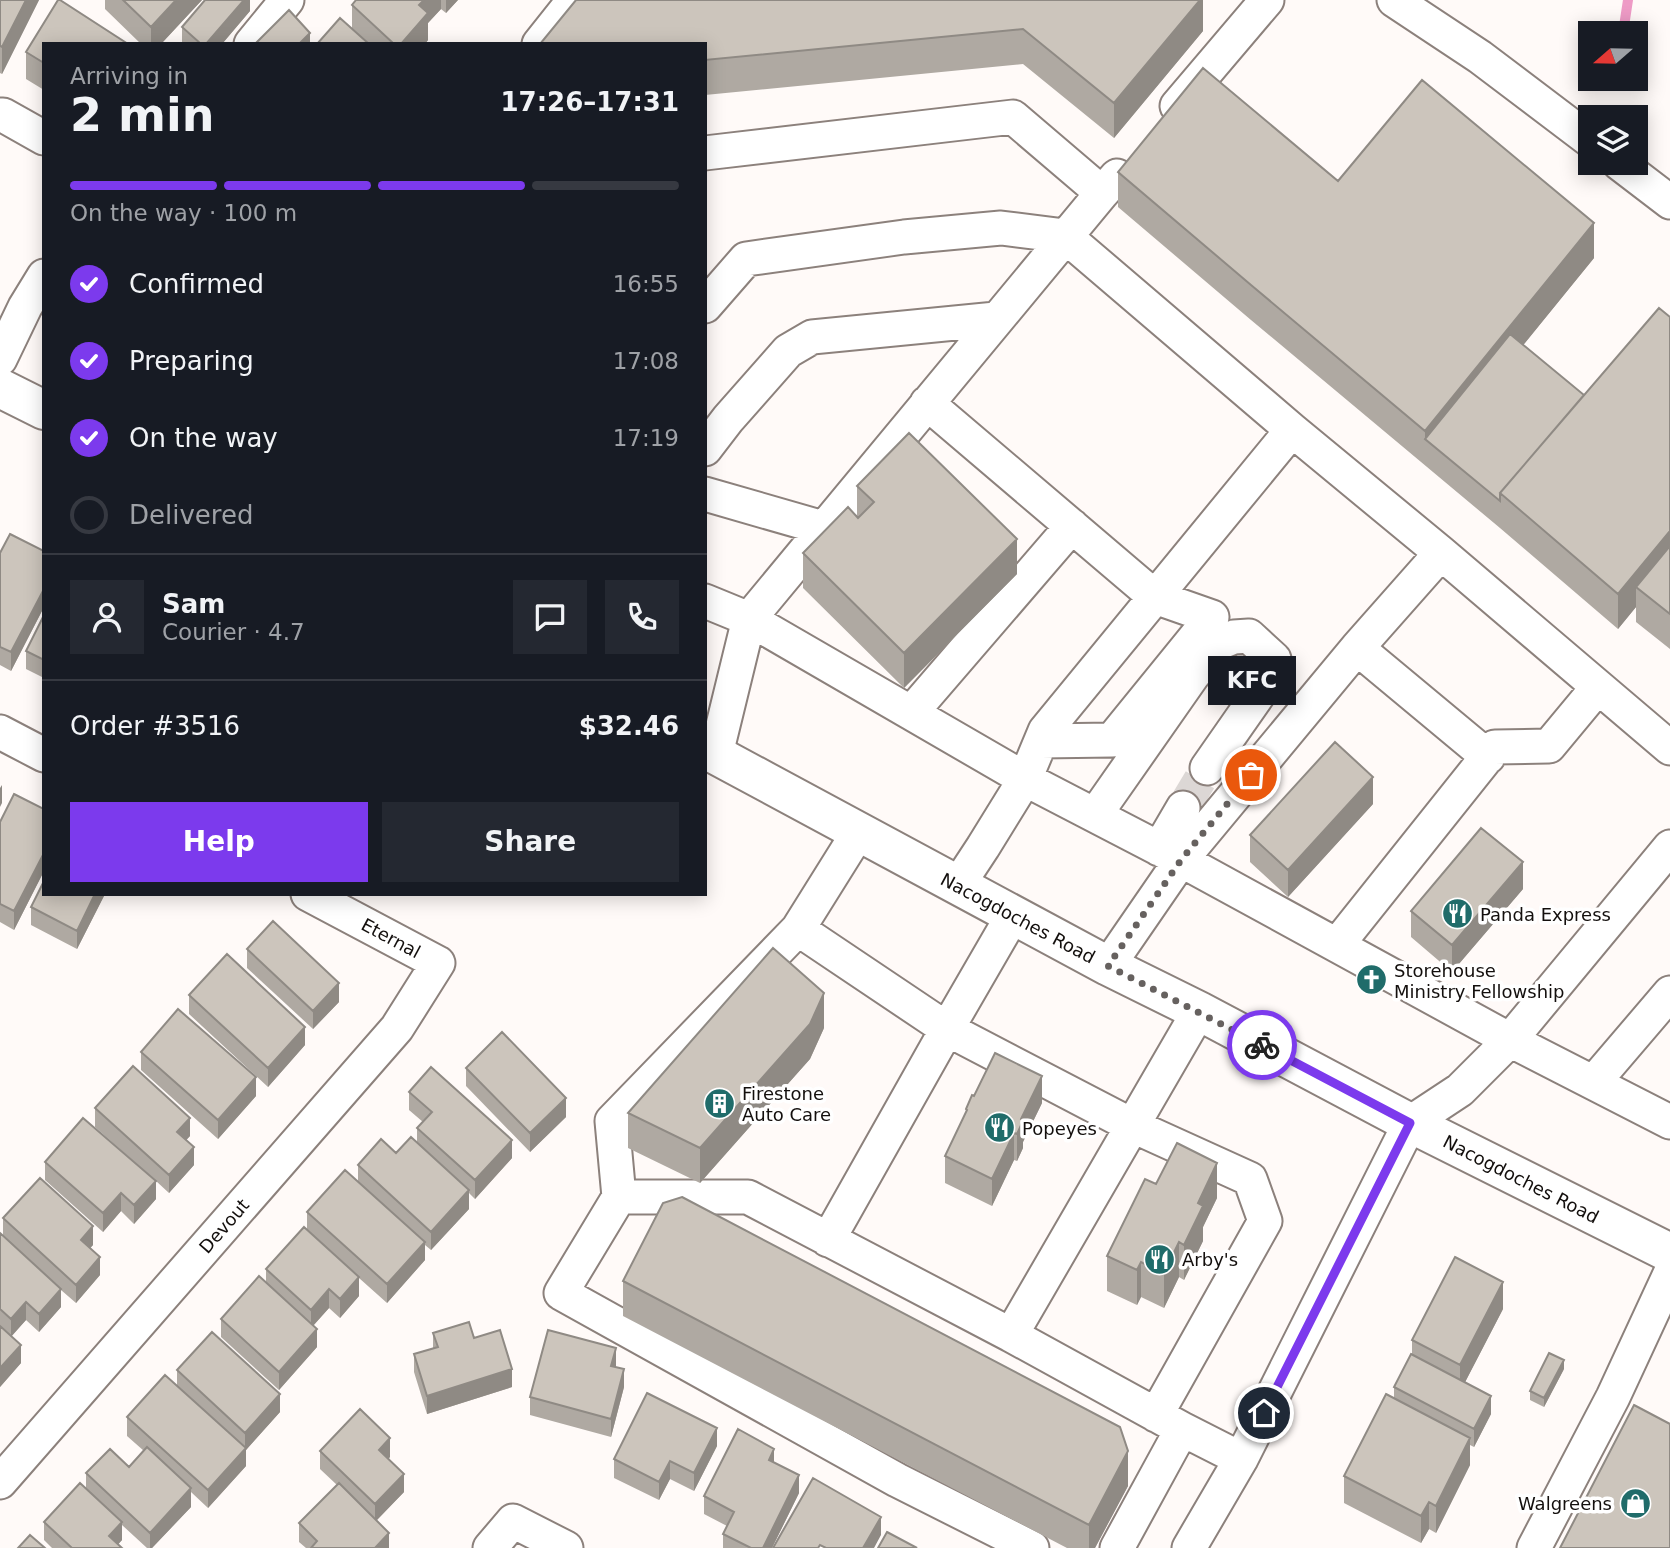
<!DOCTYPE html>
<html lang="en">
<head>
<meta charset="utf-8">
<style>
	body { margin:0; font-family:"DejaVu Sans",sans-serif; background:#242831; color:#f1f3f6; height:100vh; display:flex; flex-direction:column; font-size:26px; white-space:nowrap }
	* { box-sizing:border-box; margin:0 }
	p { font-size:23px; color:#9ea1a6 }
	.icon { flex:none; width:38px; height:38px; fill:none; stroke:currentColor; stroke-width:2; stroke-linecap:round; stroke-linejoin:round }
	.map { position:relative; flex:1; overflow:hidden }
	.drawer { position:absolute; left:42px; top:42px; width:665px; height:854px; display:flex; flex-direction:column; background:#171b24; border-radius:0px; box-shadow:0 4px 18px #0003 }
	.drawer>* { flex:none }
	.needle { width:46px; rotate:250deg }
	.fabs { position:absolute; left:1578px; top:21px; display:grid; gap:14px }
	.fabs a { display:grid; place-items:center; width:70px; height:70px; border-radius:0px; background:#171b24; box-shadow:0 4px 18px #0003; font-size:35px }
	.pin { position:absolute; display:grid; place-items:center; width:60px; height:60px; color:#fff; margin:-30px; border:4px solid #fff; border-radius:50%; box-shadow:0 2px 7px #0007 }
	.courier { position:absolute; display:grid; place-items:center; width:70px; height:70px; margin:-35px; border:5px solid #7c3aed; border-radius:50%; background:#fff; color:#222; box-shadow:0 2px 9px #0007 }
	.bubble { position:absolute; height:49px; border-radius:0px; background:#171b24; box-shadow:0 4px 18px #0003; font-size:23px; font-weight:700; line-height:49px; text-align:center }
	.headline em { font-style:normal; font-weight:700 }
	.headline div { display:flex; flex-direction:column-reverse }
	.headline { display:flex; align-items:center; justify-content:space-between; height:119px; padding:0 28px }
	h1 { font-size:46px; font-weight:700; line-height:52px }
	.bar { display:grid; grid-template-columns:repeat(4,1fr); gap:10px 7px; align-content:center; height:84px; padding:0 28px }
	.bar i { height:9px; border-radius:5px; background:#363941 }
	.bar .on { background:#7c3aed }
	.bar p { grid-column:span 4 }
	.line { display:flex; align-items:center; gap:18px; padding:0 28px; border-top:2px solid #363941 }
	.line div { flex:1 }
	.round { display:grid; place-items:center; flex:none; width:74px; height:74px; border-radius:0px; background:#242831 }
	ol { padding:0 28px; list-style:none }
	li { display:flex; align-items:center; gap:21px; height:77px }
	li p { margin-inline-start:auto }
	li .icon { padding:7px; border-radius:50%; background:#7c3aed; color:#fff; stroke-width:4 }
	li:last-child { color:#9ea1a6 }
	li i { width:38px; height:38px; border:4px solid #363941; border-radius:50% }
	.cta { display:flex; gap:14px; margin-top:auto; padding:14px 28px }
	.cta a { flex:1; height:80px; border-radius:0px; background:#7c3aed; color:#fff; font-size:28px; font-weight:700; line-height:80px; text-align:center }
	.cta a+a { background:#242831; color:#f1f3f6 }
	.map>svg:first-child { display:block }
	.lines { fill:none; stroke-linecap:round; stroke-linejoin:round }
	.stream { stroke:#ee9bc6; stroke-width:10 }
	.minor-tunnel { stroke:#dcd7d5; stroke-width:33; stroke-dasharray:33 17; stroke-linecap:butt }
	.minor-casing { stroke:#8c817c; stroke-width:37 }
	.major-casing { stroke:#8c817c; stroke-width:42 }
	.minor { stroke:#fff; stroke-width:33 }
	.major { stroke:#fff; stroke-width:38 }
	.wall { fill:#afa9a2 }
	.shaded-wall { fill:#8f8a84 }
	.building { fill:#ccc5bc; stroke:#8f8a84; stroke-width:2 }
	.done { stroke:#66615f; stroke-width:7; stroke-dasharray:0 12.6 }
	.route { stroke:#7c3aed; stroke-width:9 }
	.labels { text-anchor:middle; dominant-baseline:central; stroke-width:7; stroke-linejoin:round; paint-order:stroke }
	.poi-label { font-size:18px; fill:#130f0d; stroke:#fff; text-anchor:start }
	.street-label { font-size:18px; fill:#130f0d; stroke:#fff }
</style>
</head>
<body>
<div class="map">
<svg width="1670" height="1548" viewBox="0 0 1670 1548">
	<rect width="100%" height="100%" fill="#fffaf8"/>
	<g class="lines">
		<path class="stream" d="M1623 33 1628 0
			M1617 85 1618 79"/>
		<path class="minor-tunnel" d="M1183 808 1207 768"/>
		<defs>
			<path id="minor" d="M1394 0 1480 57 1591 141
				M251 44 287 0
				M539 44 574 0
				M1177 106 1267 0
				M0 115H3L44 138
				M705 153 1013 117 1102 193 1117 176
				M1619 163 1670 202
				M705 306 746 259 904 237 1001 228 1065 236 1292 430 1441 553 1670 748
				M0 359 25 307 44 276
				M927 403 1155 597 1212 617 1112 740 1041 741
				M705 449 728 419 788 351 812 337 996 319
				M705 494 823 528
				M705 601 749 619 1025 779 1181 860 1510 1040 1670 1122
				M1357 648 1488 757
				M911 713 1072 526
				M0 732 44 755
				M716 754 749 619 1102 193
				M1095 815 1193 675 1219 643 1234 637 1249 636 1274 659 1260 692 1207 768
				M858 833 798 929 612 1121 619 1197H748L1011 1335 1199 1011
				M1159 849 1183 808
				M958 885 983 847 1025 779 1045 731 1292 430
				M798 929 947 1029 1131 1125 1250 1179 1265 1221 1156 1415
				M1337 945 1495 747 1549 746 1598 687
				M1108 966 1181 860 1357 648 1441 553
				M1594 1082 1670 993
				M619 1197 561 1293 897 1480 1032 1548
				M828 1240 947 1029 1013 915
				M1011 1335 1182 1429 1241 1459
				M0 1482 397 1028 438 963 308 894
				M490 1548 513 1521 566 1548
				M1117 1548 1182 1429
				M1189 1548 1241 1459 1410 1123 1460 1090 1510 1040 1670 847
				M1534 1548 1613 1397 1670 1274"/>
			<path id="major" d="M0 388 44 410
				M705 749 1108 966 1199 1011 1410 1123 1670 1253"/>
		</defs>
		<use href="#minor" class="minor-casing"/>
		<use href="#major" class="major-casing"/>
		<use href="#minor" class="minor"/>
		<use href="#major" class="major"/>
	</g>
	<path class="wall" d="M0 0H39L2 74 0 73Z
		M105 0H202L161 44H141L105 9Z
		M250 0V11L222 44H182V27Z
		M356 0H458L446 13 441 9 428 23V40L425 44H317L352 28V5Z
		M1203 0V31L1114 138 1023 64 705 95V44Z
		M44 44V90L26 79V52Z
		M1118 172 1338 181 1594 258 1523 345 1584 395 1670 317V649L1636 622V607L1618 629 1500 528 1251 320 1118 207Z
		M857 486 1017 574 904 688 803 588V553L857 517Z
		M44 551V607L11 671 0 665V553Z
		M44 615V678L26 669V651Z
		M1373 804 1288 897 1250 862V835Z
		M44 809V871L14 930 0 922V822Z
		M1523 889 1452 972 1411 937V911Z
		M105 894 77 949 31 925V907Z
		M247 949 339 1002 313 1029 247 968Z
		M189 995 305 1045 268 1087 189 1014Z
		M824 1028 810 1059 700 1183 628 1148V1113Z
		M141 1052 256 1096 218 1139 141 1070Z
		M466 1068 566 1117 530 1152 466 1086Z
		M409 1092 512 1158 475 1199 469 1193V1209L431 1250 425 1245V1260L387 1303 359 1278V1296L340 1318 329 1308 313 1326 317 1347 279 1390 221 1337V1319L266 1283V1269L307 1230V1212L358 1182V1165L396 1153 417 1143V1128L423 1122 409 1110Z
		M974 1096 1042 1103 1023 1142V1148L1017 1161 1014 1160 992 1206 945 1183V1156L966 1113V1109Z
		M95 1108 190 1136 186 1140 194 1165 169 1193 156 1181V1199L134 1224 121 1211 103 1232 45 1180V1162L147 1173 95 1127Z
		M1156 1184 1217 1198 1203 1227V1241L1184 1280 1179 1277 1164 1308 1141 1297 1137 1305 1107 1291V1256Z
		M3 1218 93 1245 90 1248 100 1275 76 1303 61 1290V1307L39 1332 26 1320 11 1336 21 1363 0 1387V1233L3 1237Z
		M623 1281 1128 1486 1095 1548H1067L623 1316Z
		M1503 1309 1465 1382 1491 1414 1474 1447 1470 1445V1465L1436 1533 1429 1529 1421 1543 1344 1503V1476L1394 1398V1387L1412 1355V1340Z
		M433 1333 474 1338 512 1387 427 1414 414 1372V1354L433 1348Z
		M616 1367 624 1387 611 1437 530 1415V1397Z
		M1564 1369 1544 1407 1530 1400V1391Z
		M177 1370 280 1412 246 1450V1466L208 1508 191 1492V1507L152 1548H147L122 1525V1540L118 1544 122 1548H52L44 1540V1522L86 1489V1473L129 1467 144 1451 127 1436V1417L177 1386Z
		M717 1446 694 1491 670 1479 659 1500 614 1478V1459Z
		M320 1451 390 1457 389 1458 404 1492 376 1521 389 1548H306L299 1542V1523L337 1485 320 1469Z
		M774 1462 799 1493 772 1548H723V1534L727 1526 704 1514V1496Z"/>
	<path class="shaded-wall" d="M26 0H39L2 74V47Z
		M176 0H202L161 44H151V27Z
		M244 0H250V11L222 44H206Z
		M424 0H441V9L428 23V40L425 44H401L419 5Z
		M446 0H458L446 13Z
		M1200 0H1203V31L1114 138V103Z
		M310 33V44H299Z
		M1594 223V258L1438 450 1425 439V431Z
		M1670 531V566L1636 587V607L1618 629V594Z
		M1017 539V574L904 688V653Z
		M44 589V607L11 671V652Z
		M1373 777V804L1288 897V870Z
		M2 785V803L0 807V788Z
		M44 853V871L14 930V911Z
		M1523 862V889L1452 972V945Z
		M95 894H105L77 949V931Z
		M339 983V1002L313 1029V1011Z
		M824 993V1028L810 1059 700 1183V1148Z
		M305 1027V1045L268 1087V1068Z
		M1042 1076V1103L1023 1142V1148L1017 1161V1134L1021 1119Z
		M256 1077V1096L218 1139V1120Z
		M566 1098V1117L530 1152V1133Z
		M190 1118V1136L177 1150V1132Z
		M1014 1133V1160L992 1206V1179Z
		M512 1140V1158L475 1199V1180Z
		M194 1147V1165L169 1193V1175Z
		M1217 1163V1198L1203 1227V1241L1184 1280V1245L1198 1203Z
		M156 1181V1199L134 1224V1205Z
		M469 1190V1209L431 1250V1232Z
		M121 1193V1211L103 1232V1213Z
		M93 1226V1245L81 1258V1240Z
		M425 1242V1260L387 1303V1284Z
		M1179 1242V1277L1164 1308V1273Z
		M100 1257V1275L76 1303V1285Z
		M1141 1262V1297L1137 1305V1270Z
		M359 1277V1296L340 1318V1299Z
		M1503 1282V1309L1460 1392V1365Z
		M61 1289V1307L39 1332V1314Z
		M329 1289V1308L311 1328V1310Z
		M26 1302V1320L11 1337V1319Z
		M317 1329V1347L279 1390V1372Z
		M21 1345V1363L0 1387V1368Z
		M616 1348V1366H611Z
		M1564 1360V1369L1544 1407V1398Z
		M512 1369V1387L427 1414V1396Z
		M624 1369V1387L611 1437V1419Z
		M280 1394V1412L246 1450V1466L208 1508V1490L245 1449V1433Z
		M1491 1396V1414L1474 1447V1429Z
		M717 1428V1446L694 1491V1473Z
		M390 1438V1457L379 1468V1450Z
		M1470 1438V1465L1436 1533V1506Z
		M774 1449V1467L769 1460Z
		M1128 1451V1486L1095 1548H1089V1525Z
		M670 1461V1479L659 1500V1482Z
		M404 1474V1492L375 1522V1504Z
		M799 1475V1493L772 1548H763Z
		M191 1488V1507L152 1548H150V1533Z
		M1429 1502V1529L1421 1543V1516Z
		M881 1517V1535L874 1548H863Z
		M122 1522V1540L115 1548 109 1536Z
		M389 1533V1548H375Z"/>
	<path class="building" d="M0 0H26L2 47 0 46Z
		M58 0H60L128 44H44V63L26 52Z
		M123 0H176L151 27Z
		M205 0H244L206 44H201L182 27Z
		M356 0H424L419 5 428 13 401 44H394L352 5Z
		M576 0H1200L1114 103 1023 29 705 60V44H540Z
		M289 10 310 33 299 44H255Z
		M340 18 369 44H317Z
		M1203 68 1338 181 1422 80 1594 223 1425 431 1251 285 1118 172Z
		M1659 308 1670 317V531L1618 594 1500 493Z
		M1510 334 1584 395 1500 493V501L1425 439Z
		M909 433 1017 539 904 653 803 553 848 507 858 518 874 502 857 486Z
		M10 534 44 551V589L11 652 0 647V553Z
		M1670 546V614L1636 587Z
		M44 615V660L26 651Z
		M1335 742 1373 777 1288 870 1250 835Z
		M14 794 44 809V853L14 911 0 904V822Z
		M1481 828 1523 862 1452 945 1411 911Z
		M44 881V894H95L77 931 31 907Z
		M273 921 339 983 313 1011 247 949Z
		M773 948 824 993 810 1024 700 1148 628 1113Z
		M227 954 305 1027 268 1068 189 995Z
		M178 1009 256 1077 218 1120 141 1052Z
		M502 1032 566 1098 530 1133 466 1068Z
		M995 1053 1042 1076 1021 1119 1023 1121 1017 1134 1014 1133 992 1179 945 1156 967 1110 966 1109 972 1095 974 1096Z
		M133 1066 190 1118 177 1132 194 1147 169 1175 95 1108Z
		M431 1067 512 1140 475 1180 417 1128 432 1112 409 1092Z
		M83 1118 156 1181 134 1205 121 1193 103 1213 45 1162Z
		M411 1137 469 1190 431 1232 358 1165 381 1139 396 1153Z
		M1177 1143 1217 1163 1198 1203 1203 1206 1184 1245 1179 1242 1164 1273 1141 1262 1137 1270 1107 1256 1145 1179 1156 1184Z
		M345 1170 425 1242 387 1284 307 1212Z
		M40 1178 93 1226 81 1240 100 1257 76 1285 3 1218Z
		M682 1197 1120 1427 1128 1451 1089 1525 623 1281 663 1203Z
		M304 1227 359 1277 340 1299 329 1289 311 1310 266 1269Z
		M0 1233 61 1289 39 1314 26 1302 11 1319 0 1309Z
		M1455 1257 1503 1282 1460 1365 1412 1340Z
		M259 1276 317 1329 279 1372 221 1319Z
		M469 1322 474 1338 500 1330 512 1369 427 1396 414 1354 438 1347 433 1333Z
		M0 1326 21 1345 0 1368Z
		M548 1330 616 1348 611 1366 624 1369 611 1419 530 1397Z
		M212 1332 280 1394 245 1433 177 1370Z
		M1549 1353 1564 1360 1544 1398 1530 1391Z
		M1411 1354 1491 1396 1474 1429 1394 1387Z
		M165 1375 246 1448 208 1490 127 1417Z
		M647 1393 717 1428 694 1473 670 1461 659 1482 614 1459Z
		M1386 1394 1470 1438 1436 1506 1429 1502 1421 1516 1344 1476Z
		M1634 1405 1670 1424V1548H1560Z
		M360 1409 390 1438 379 1450 404 1474 375 1504 320 1451Z
		M738 1429 774 1449 769 1460 799 1475 763 1548H751L723 1534 734 1512 704 1496Z
		M147 1447 191 1488 150 1533 86 1473 110 1449 129 1467Z
		M813 1478 881 1517 863 1548H826L820 1545 818 1548H773Z
		M80 1483 122 1522 109 1536 122 1548H72L44 1522Z
		M339 1483 389 1533 375 1548H311L317 1541 299 1523Z
		M887 1532 917 1548H878Z
		M30 1535 45 1548H18Z"/>
	<g class="lines">
		<path class="done" d="M1251 775 1181 860 1108 966 1262 1045"/>
		<path class="route" d="M1262 1045 1410 1123 1264 1413"/>
	</g>
	<defs>
		<symbol id="restaurant-disc" viewBox="-11 -11 22 22"><circle r="9.5" fill="#206c6a" stroke="#fff"/><path d="M-5-6h1v4h1v-4h1v4h1v-4h1v5L-1.5 .5V6h-2V.5L-5-1ZM5-6V6H3V1.5H1.5Q1.5-4 5-6Z" fill="#fff"/></symbol>
		<symbol id="church-disc" viewBox="-11 -11 22 22"><circle r="9.5" fill="#206c6a" stroke="#fff"/><path d="M-1.2-6h2.4v3.5h3.3v2.4h-3.3V6h-2.4V-.1h-3.3v-2.4h3.3Z" fill="#fff"/></symbol>
		<symbol id="building-disc" viewBox="-11 -11 22 22"><circle r="9.5" fill="#206c6a" stroke="#fff"/><path d="M-4-6H4V6H1V3H-1V6H-4ZM-2.5-4.3h1.7v1.8h-1.7ZM.8-4.3h1.7v1.8H.8ZM-2.5-1h1.7V.8h-1.7ZM.8-1h1.7V.8H.8Z" fill="#fff"/></symbol>
		<symbol id="shop-disc" viewBox="-11 -11 22 22"><circle r="9.5" fill="#206c6a" stroke="#fff"/><path d="M-5-2.5h2.3a2.7 3.5 0 0 1 5.4 0H5L5.5 6h-11ZM-1.5-2.5h3a1.5 2.3 0 0 0-3 0Z" fill="#fff"/></symbol>
	</defs>
	<g fill-rule="evenodd">
		<use href="#restaurant-disc" x="1440" y="896" width="35" height="35"/>
		<use href="#church-disc" x="1354" y="962" width="35" height="35"/>
		<use href="#building-disc" x="702" y="1086" width="35" height="35"/>
		<use href="#restaurant-disc" x="982" y="1110" width="35" height="35"/>
		<use href="#restaurant-disc" x="1142" y="1242" width="35" height="35"/>
		<use href="#shop-disc" x="1618" y="1486" width="35" height="35"/>
	</g>
	<g class="labels">
		<g class="poi-label">
			<text x="1480" y="914">Panda Express</text>
			<text x="1394" y="970">Storehouse<tspan x="1394" dy="21">Ministry Fellowship</tspan></text>
			<text x="742" y="1093">Firestone<tspan x="742" dy="21">Auto Care</tspan></text>
			<text x="1022" y="1128">Popeyes</text>
			<text x="1182" y="1259">Arby's</text>
			<text x="1612" y="1503" text-anchor="end">Walgreens</text>
		</g>
		<g class="street-label">
			<text transform="translate(1018 918) rotate(28)">Nacogdoches Road</text>
			<text transform="translate(391 938) rotate(28)">Eternal</text>
			<text transform="translate(1521 1179) rotate(27)">Nacogdoches Road</text>
			<text transform="translate(224 1226) rotate(-49)">Devout</text>
		</g>
	</g>
</svg>
<div class="fabs">
<a><svg class="needle" viewBox="-14 -14 28 28"><path d="M0-13l5 13h-10z" fill="#e53935"/><path d="M0 13l5-13h-10z" fill="#9ea1a6"/></svg></a>
<a><svg class="icon" aria-label="layers" viewBox="0 0 24 24"><path d="M12 4l9 5-9 5-9-5zM3 14l9 5 9-5"/></svg></a>
</div>
<div class="pin" style="left:1251px;top:775px;background:#ea580c"><svg class="icon" aria-label="bag" viewBox="0 0 24 24"><path d="M5 8h14l-1 12H6zM9 8a3 3 0 0 1 6 0"/></svg></div>
<div class="pin" style="left:1264px;top:1413px;background:#1f2937"><svg class="icon" aria-label="home" viewBox="0 0 24 24"><path d="M3 11l9-7 9 7M6 9v11h12V9"/></svg></div>
<div class="courier" style="left:1262px;top:1045px"><svg class="icon" aria-label="bike" viewBox="0 0 24 24"><circle cx="6" cy="16" r="4"/><circle cx="18" cy="16" r="4"/><path d="M6 16l4-8h5l3 8M10 8l3 8H6M13 5h3"/></svg></div>
<div class="bubble" style="left:1208px;top:656px;width:88px">KFC</div>
<section class="drawer">
<div class="headline"><div><h1>2 min</h1><p>Arriving in</p></div><em>17:26–17:31</em></div>
<div class="bar"><i class="on"></i><i class="on"></i><i class="on"></i><i></i><p>On the way · 100 m</p></div>
<ol>
<li><svg class="icon" aria-label="check" viewBox="0 0 24 24"><path d="M5 12l5 5 9-10"/></svg>Confirmed<p>16:55</p></li>
<li><svg class="icon" aria-label="check" viewBox="0 0 24 24"><path d="M5 12l5 5 9-10"/></svg>Preparing<p>17:08</p></li>
<li><svg class="icon" aria-label="check" viewBox="0 0 24 24"><path d="M5 12l5 5 9-10"/></svg>On the way<p>17:19</p></li>
<li><i></i>Delivered</li>
</ol>
<div class="line" style="height:126px"><a class="round"><svg class="icon" aria-label="person" viewBox="0 0 24 24"><circle cx="12" cy="8" r="4"/><path d="M4 21q1-7 8-7t8 7"/></svg></a><div><b>Sam</b><p>Courier · 4.7</p></div><a class="round"><svg class="icon" aria-label="chat" viewBox="0 0 24 24"><path d="M4 5h16v11H9l-5 4z"/></svg></a><a class="round"><svg class="icon" aria-label="phone" viewBox="0 0 24 24"><path d="M5 4h4l2 5-3 2q2 4 5 5l2-3 5 2v4C11 20 4 13 5 4z"/></svg></a></div>
<div class="line" style="height:91px"><div>Order #3516</div><b>$32.46</b></div>
<div class="cta"><a>Help</a><a>Share</a></div>
</section>
</div>
</body>
</html>
